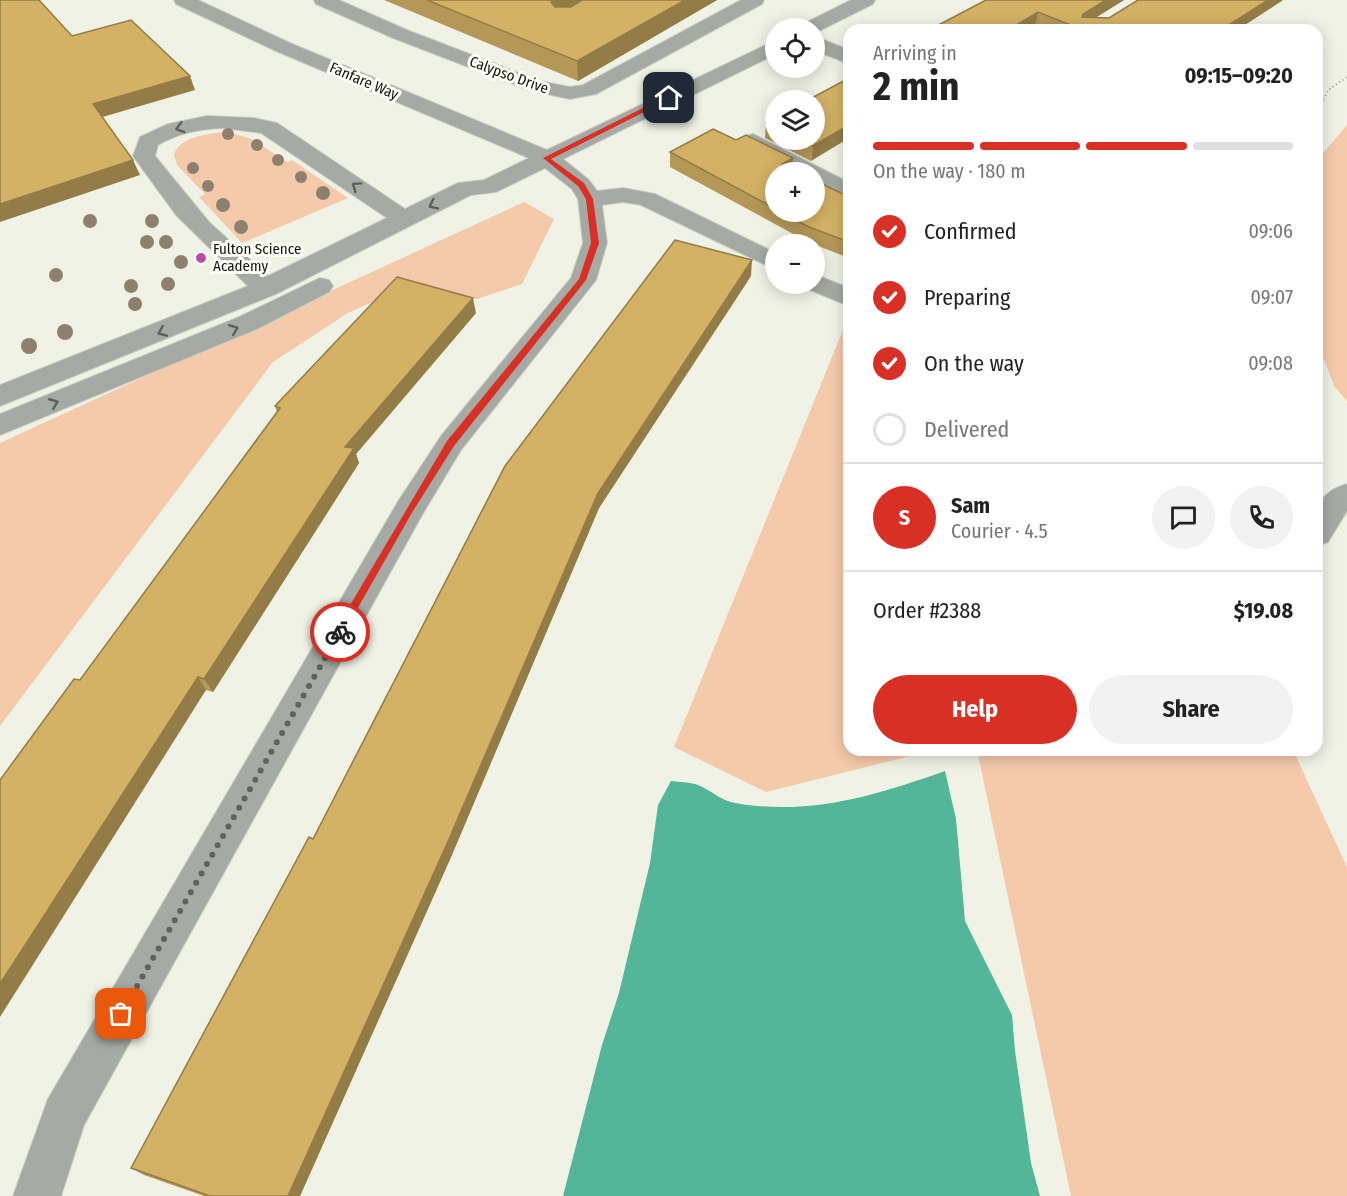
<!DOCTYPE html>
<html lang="en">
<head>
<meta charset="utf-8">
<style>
	body { margin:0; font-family:"Fira Sans Condensed",sans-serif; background:#f2f2f2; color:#222; height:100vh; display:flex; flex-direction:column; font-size:22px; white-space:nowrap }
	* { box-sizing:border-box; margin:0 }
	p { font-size:20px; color:#767676 }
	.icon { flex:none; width:33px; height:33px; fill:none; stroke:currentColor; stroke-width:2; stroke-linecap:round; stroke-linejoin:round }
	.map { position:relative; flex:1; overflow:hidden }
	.side { position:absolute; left:843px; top:24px; width:480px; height:732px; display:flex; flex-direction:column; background:#fff; border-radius:18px; box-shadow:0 3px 15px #0003 }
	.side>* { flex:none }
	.buttons { position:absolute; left:765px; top:18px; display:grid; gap:12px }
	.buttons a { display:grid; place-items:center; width:60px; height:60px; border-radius:50%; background:#fff; box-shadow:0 3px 15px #0003; font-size:30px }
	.pin { position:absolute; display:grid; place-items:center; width:51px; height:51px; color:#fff; margin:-26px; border-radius:12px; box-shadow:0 3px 9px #0006 }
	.courier { position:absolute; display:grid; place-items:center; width:60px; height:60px; margin:-30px; border:4px solid #d93025; border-radius:50%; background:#fff; color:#222; box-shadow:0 2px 8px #0007 }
	.overview em { font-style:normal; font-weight:700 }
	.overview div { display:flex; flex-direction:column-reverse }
	.overview { display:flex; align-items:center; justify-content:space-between; height:102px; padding:0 30px }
	h1 { font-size:39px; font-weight:700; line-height:45px }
	.bar { display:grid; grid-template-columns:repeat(4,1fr); gap:9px 6px; align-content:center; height:72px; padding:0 30px }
	.bar i { height:8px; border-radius:4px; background:#e0e0e0 }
	.bar .selected { background:#d93025 }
	.bar p { grid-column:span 4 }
	.line { display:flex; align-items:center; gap:15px; padding:0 30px; border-top:2px solid #e0e0e0 }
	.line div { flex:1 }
	.round { display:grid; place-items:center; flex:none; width:63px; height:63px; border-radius:32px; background:#f2f2f2 }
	ol { padding:0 30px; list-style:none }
	li { display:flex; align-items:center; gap:18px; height:66px }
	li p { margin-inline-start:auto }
	li .icon { padding:6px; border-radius:50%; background:#d93025; color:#fff; stroke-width:4 }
	li:last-child { color:#767676 }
	li i { width:33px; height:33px; border:3px solid #e0e0e0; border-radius:50% }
	.action { display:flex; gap:12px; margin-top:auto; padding:12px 30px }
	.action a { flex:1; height:69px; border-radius:36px; background:#d93025; color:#fff; font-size:24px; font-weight:700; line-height:69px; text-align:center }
	.action a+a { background:#f2f2f2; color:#222 }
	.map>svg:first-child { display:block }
	.green { fill:#f5caab }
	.water { fill:#53b699 }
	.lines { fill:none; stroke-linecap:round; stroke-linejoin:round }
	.minor-casing { stroke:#cdcec3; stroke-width:2 }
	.path { stroke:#9fa096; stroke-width:2; stroke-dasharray:1 3; stroke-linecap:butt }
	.minor { fill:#a5aaa5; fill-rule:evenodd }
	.tree { fill:#8e806e }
	.wall { fill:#b59857 }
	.shaded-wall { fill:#947c47 }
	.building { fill:#d3b165; stroke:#947c47; stroke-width:1.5 }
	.oneway { stroke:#5c5f5a }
	.route { fill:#d93025 }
	.done { stroke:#61625b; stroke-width:6; stroke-dasharray:0 10.8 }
	.poi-dot { fill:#b94cab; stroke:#fefff7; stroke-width:2 }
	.labels { text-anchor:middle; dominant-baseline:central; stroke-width:6; stroke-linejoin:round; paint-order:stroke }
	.far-street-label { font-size:15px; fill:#141410; stroke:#fefff7 }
	.far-poi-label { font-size:15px; fill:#141410; stroke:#fefff7; text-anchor:start }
</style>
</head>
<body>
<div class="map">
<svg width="1347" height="1196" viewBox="0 0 1347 1196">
	<rect width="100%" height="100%" fill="#f0f2e5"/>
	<path class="green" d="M1347 125V401L1334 386 1317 341V160Z
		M228 132 252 139 287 162 292 160 348 198 242 243 199 197 205 194 177 165 174 155C179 136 211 133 228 132Z
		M524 202 554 219 522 284 477 299 412 284 348 313 273 362 0 726V443Z
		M849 315V750H934L766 792 674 747Z
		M977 750H1293L1347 867V1196H1071Z"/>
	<path class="water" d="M945 771 956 819 965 921 1012 1015 1015 1051 1031 1163 1040 1196H563L602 1045 619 993 650 863 658 805 671 781C679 782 690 782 698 785 711 790 721 801 735 803 810 816 874 796 945 771Z"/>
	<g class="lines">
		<defs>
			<path id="minor" d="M174 0H198L290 43 547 150 776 40V54L563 159 589 180 597 191 623 188 655 194 776 253V270L641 205 623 202 602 205 607 243 596 280 461 450 422 515 84 1125 61 1196H13L48 1099 399 500 441 436 571 278 583 243 578 199 572 189 545 168 496 192 471 195 276 294 0 406V385L248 286 176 215 133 156 140 137 168 124 207 116 254 118 277 123 405 209 458 183 484 180 529 158 276 51 176 4ZM223 128 261 133 387 218 268 276 209 222 155 156 158 145C179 133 199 129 223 128Z
				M314 0H339L407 30 540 81 570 87 583 85 741 0H764L762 4 596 94 570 99 528 90 393 38 316 4Z
				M851 0H875L873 4 817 32 814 33V28H800L803 24Z
				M814 36 849 50V64L814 50Z
				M753 134 846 181 849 187 846 191C834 194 826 189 814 183V172H796L745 146 742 141 745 136Z
				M814 274 849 288V306L805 288 802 284H814Z
				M320 278 329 280 333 286 329 292 257 329 0 435V414L239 317Z
				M1347 484V511L1328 542 1317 546C1317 516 1312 494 1347 484Z"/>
		</defs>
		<use href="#minor" class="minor-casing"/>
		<path class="path" d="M1317 114 1328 90 1347 77"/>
		<use href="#minor" class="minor"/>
	</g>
	<g class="tree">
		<circle cx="228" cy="134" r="6"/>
		<circle cx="257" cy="145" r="6"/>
		<circle cx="278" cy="160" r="6"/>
		<circle cx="193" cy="168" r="6"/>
		<circle cx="301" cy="177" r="6"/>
		<circle cx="208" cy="186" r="6"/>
		<circle cx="323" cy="193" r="7"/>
		<circle cx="223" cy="205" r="7"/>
		<circle cx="90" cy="221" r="7"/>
		<circle cx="152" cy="221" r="7"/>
		<circle cx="241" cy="227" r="7"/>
		<circle cx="147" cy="242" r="7"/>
		<circle cx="166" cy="242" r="7"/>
		<circle cx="181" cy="262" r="7"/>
		<circle cx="56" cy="275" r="7"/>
		<circle cx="168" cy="284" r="7"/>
		<circle cx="131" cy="286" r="7"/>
		<circle cx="135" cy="304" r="7"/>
		<circle cx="65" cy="332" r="8"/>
		<circle cx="29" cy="346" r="8"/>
	</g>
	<path class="wall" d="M384 0H717L578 81Z
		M986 0H1124L1095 18H1109L1283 0 1237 30H1044L1035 26 1028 30H929Z
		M776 118V140H814L811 161 765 138 766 123Z
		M736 140 793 158 792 169 776 172V212H814L849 197V258L808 242 670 167V152Z
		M751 276 599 508 451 857 300 1196H204L144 1175 131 1168 313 839Z
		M476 313 356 454 359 463 213 692 206 690 80 680 277 412 275 406Z"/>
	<path class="shaded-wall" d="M552 0H582L556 14 551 2Z
		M685 0H717L578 81 577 61Z
		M1106 0H1124L1079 28 1083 14Z
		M1268 0H1283L1237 30H1221Z
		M1038 12 1035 26 1028 30H1008Z
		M190 76 195 90 99 118 93 104Z
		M849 125V138L811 161 813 146Z
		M793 158 792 172 782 164Z
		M133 160 140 175 0 222V204Z
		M752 260 751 276 599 508 451 857 300 1196H288L598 493Z
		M473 298 476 313 356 454 359 463 213 692 204 679 345 447Z
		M198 677 206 690 0 1017V984Z"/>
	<path class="building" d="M0 0H39L72 36 131 20 190 76 93 104 133 160 0 204Z
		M427 0H552L551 2 555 7H571L582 0H685L577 61Z
		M986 0H1106L1083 14 1082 17 1109 18 1138 0H1268L1221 30H1083L1038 12 1008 30H929Z
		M849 78V125L813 146 799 140H814V100H808Z
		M776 118V128L766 123Z
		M713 129 736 140 746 135 793 158 782 164 799 172H776V209L670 152Z
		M814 180 849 197V242L809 227 780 212H814Z
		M675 240 752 260 598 493 446 846 288 1196H210L131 1168 309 837 313 839 505 466Z
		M397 277 473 298 345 447 354 448 204 679 198 677 0 984V780L74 679 80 680 280 408 275 406Z"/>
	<defs><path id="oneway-chevron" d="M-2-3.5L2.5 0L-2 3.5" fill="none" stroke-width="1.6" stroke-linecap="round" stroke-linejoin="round" transform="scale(1.5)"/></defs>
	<g class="oneway">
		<use href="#oneway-chevron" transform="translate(180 128) rotate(164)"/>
		<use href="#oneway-chevron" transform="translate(356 186) rotate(-145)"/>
		<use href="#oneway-chevron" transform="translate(433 205) rotate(154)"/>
		<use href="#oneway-chevron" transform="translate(234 329) rotate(-22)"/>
		<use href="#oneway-chevron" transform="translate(162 332) rotate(157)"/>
		<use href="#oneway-chevron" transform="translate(54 403) rotate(-22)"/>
	</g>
	<path class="route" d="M667 96 672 98 551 159 584 183 593 199 599 243 586 280 454 446 413 511 343 634H336V629L447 441 579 279 591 243 586 199 578 186 543 158Z"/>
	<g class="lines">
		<path class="done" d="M121 1014 340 632"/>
	</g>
	<circle class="poi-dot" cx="201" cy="258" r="6"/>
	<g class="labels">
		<g class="far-street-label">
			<text transform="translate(509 75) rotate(20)">Calypso Drive</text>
			<text transform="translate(364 81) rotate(23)">Fanfare Way</text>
		</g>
		<g class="far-poi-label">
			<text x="213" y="249">Fulton Science<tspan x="213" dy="17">Academy</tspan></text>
		</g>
	</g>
</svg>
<div class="buttons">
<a><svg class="icon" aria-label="locate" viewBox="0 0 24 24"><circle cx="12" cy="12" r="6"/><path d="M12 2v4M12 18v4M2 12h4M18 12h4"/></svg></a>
<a><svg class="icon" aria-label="layers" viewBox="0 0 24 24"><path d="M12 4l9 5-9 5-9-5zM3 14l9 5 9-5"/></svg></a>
<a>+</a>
<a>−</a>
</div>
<div class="pin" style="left:121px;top:1014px;background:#ea580c"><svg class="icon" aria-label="bag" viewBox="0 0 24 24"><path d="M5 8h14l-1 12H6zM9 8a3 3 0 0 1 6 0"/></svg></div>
<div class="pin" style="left:669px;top:98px;background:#1f2937"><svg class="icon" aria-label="home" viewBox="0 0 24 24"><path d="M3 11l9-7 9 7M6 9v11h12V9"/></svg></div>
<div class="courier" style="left:340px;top:632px"><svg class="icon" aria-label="bike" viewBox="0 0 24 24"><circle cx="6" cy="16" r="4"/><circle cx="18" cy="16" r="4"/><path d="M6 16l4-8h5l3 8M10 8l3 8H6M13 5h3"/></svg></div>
<section class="side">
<div class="overview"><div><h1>2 min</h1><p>Arriving in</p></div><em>09:15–09:20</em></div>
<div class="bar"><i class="selected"></i><i class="selected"></i><i class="selected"></i><i></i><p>On the way · 180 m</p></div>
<ol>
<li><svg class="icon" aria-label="check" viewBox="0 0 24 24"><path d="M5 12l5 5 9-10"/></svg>Confirmed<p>09:06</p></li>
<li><svg class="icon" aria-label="check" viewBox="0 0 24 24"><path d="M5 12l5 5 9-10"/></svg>Preparing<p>09:07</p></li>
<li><svg class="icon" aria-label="check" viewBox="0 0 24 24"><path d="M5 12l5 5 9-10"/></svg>On the way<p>09:08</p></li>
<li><i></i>Delivered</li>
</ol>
<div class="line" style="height:108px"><b class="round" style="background:#d93025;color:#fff">S</b><div><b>Sam</b><p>Courier · 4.5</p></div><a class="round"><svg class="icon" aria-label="chat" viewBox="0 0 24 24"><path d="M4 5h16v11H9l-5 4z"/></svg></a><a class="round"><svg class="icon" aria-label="phone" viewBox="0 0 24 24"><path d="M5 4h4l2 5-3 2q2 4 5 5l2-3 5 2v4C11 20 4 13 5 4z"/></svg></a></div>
<div class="line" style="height:78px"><div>Order #2388</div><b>$19.08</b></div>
<div class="action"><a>Help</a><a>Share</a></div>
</section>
</div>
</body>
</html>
